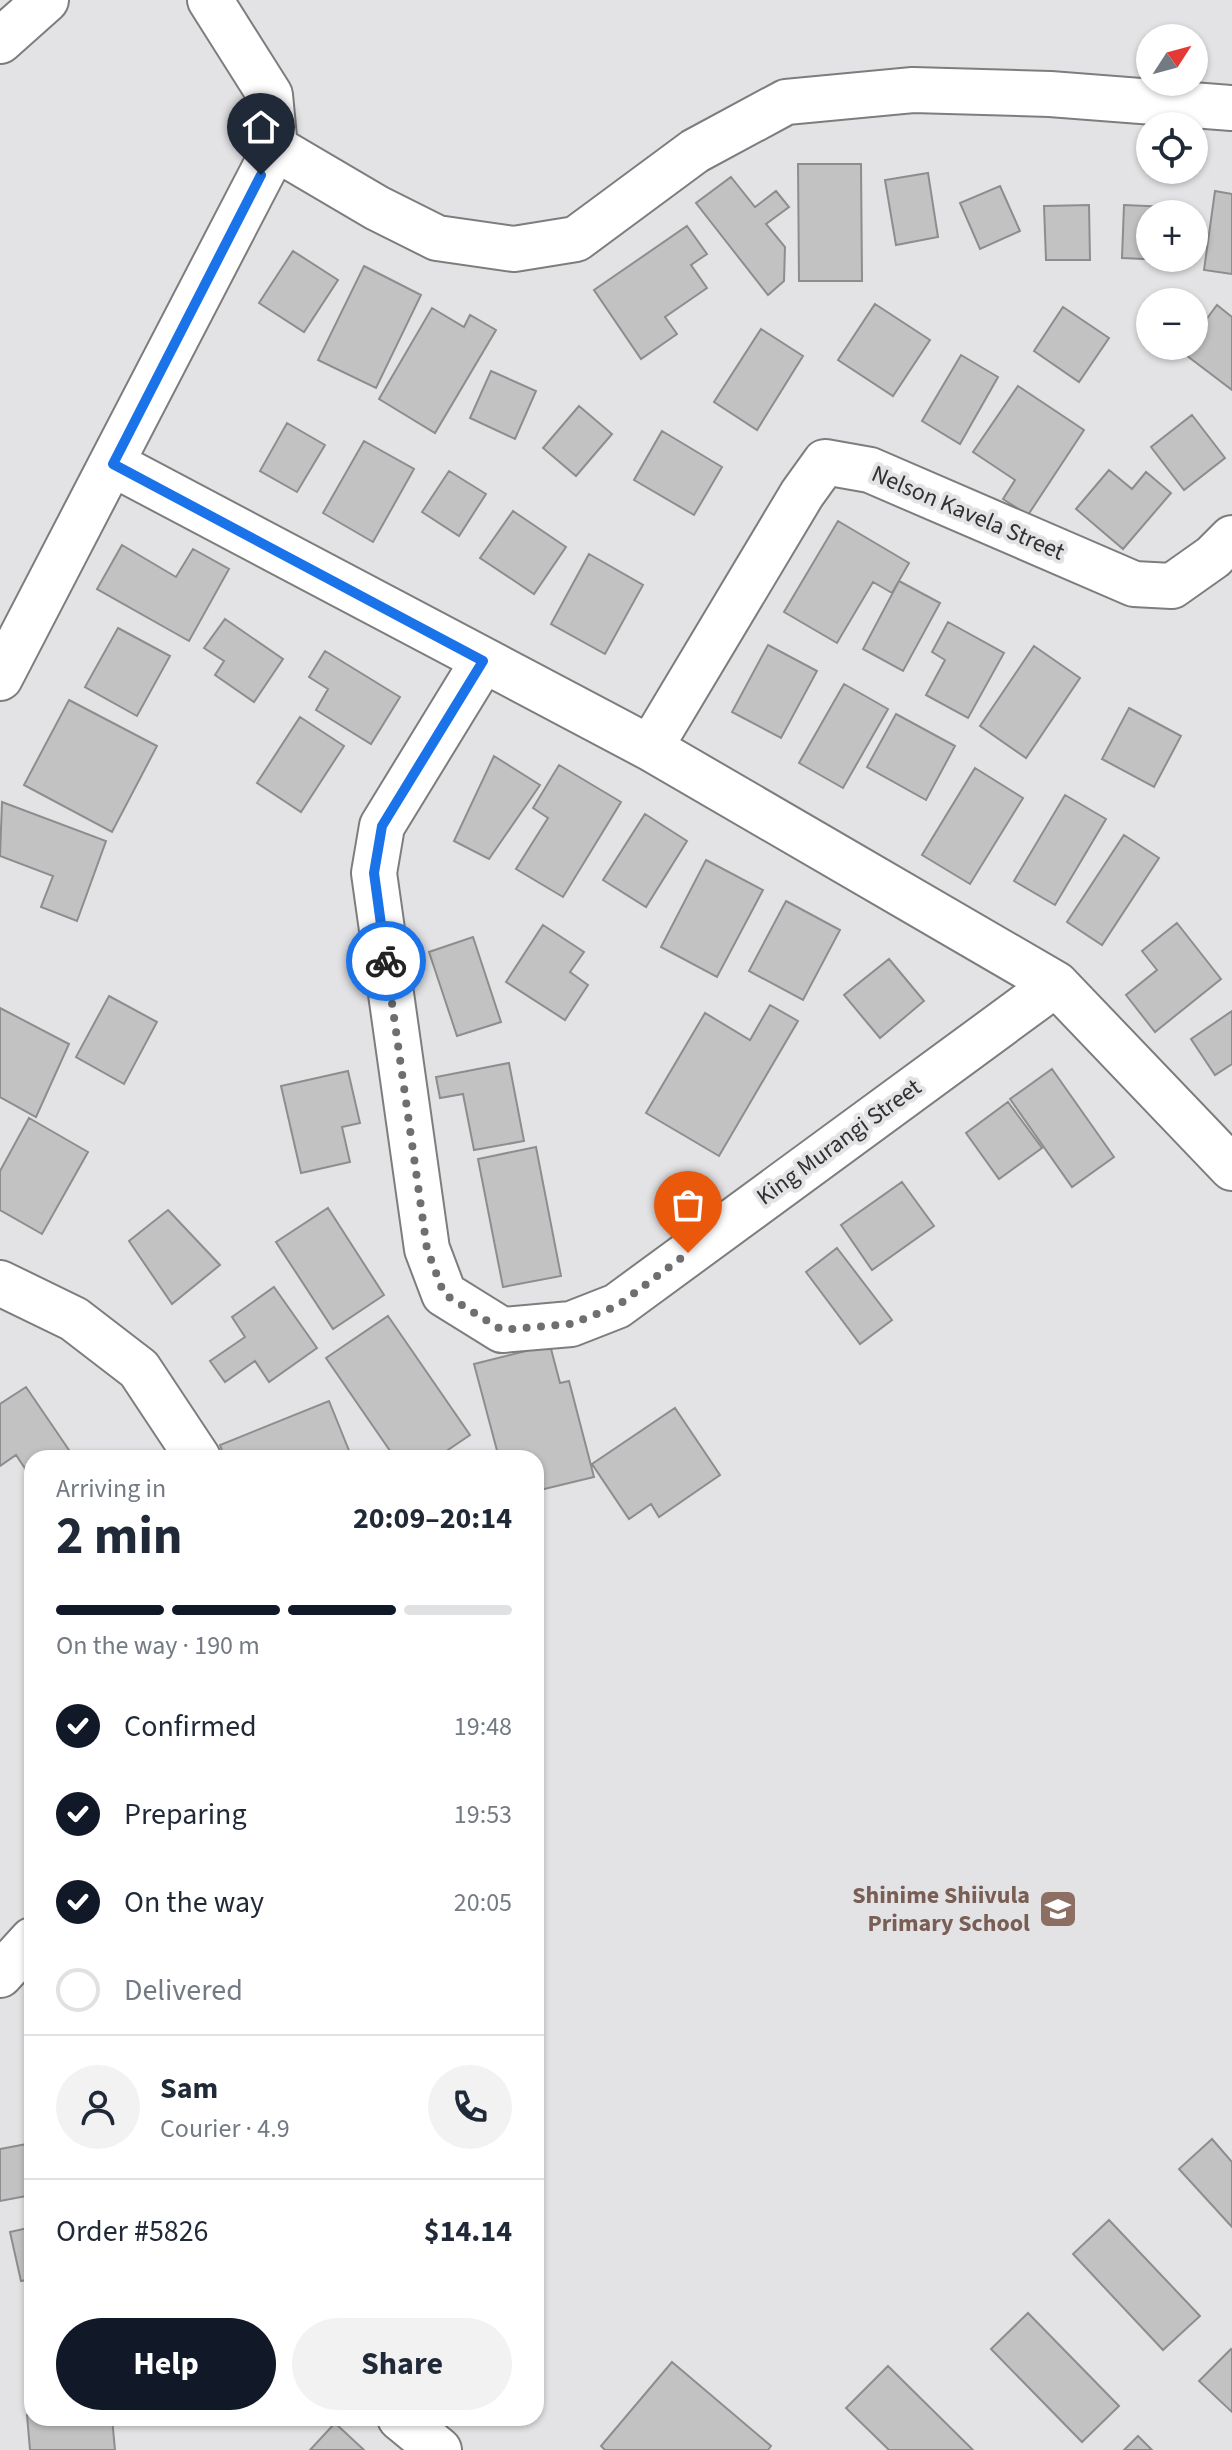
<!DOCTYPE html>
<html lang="en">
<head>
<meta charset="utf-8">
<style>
	body { margin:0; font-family:"Source Sans 3",sans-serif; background:#f2f2f3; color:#1f2937; height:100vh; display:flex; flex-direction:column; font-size:30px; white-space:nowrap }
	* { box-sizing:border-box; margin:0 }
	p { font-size:26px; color:#747a83 }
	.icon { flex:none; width:44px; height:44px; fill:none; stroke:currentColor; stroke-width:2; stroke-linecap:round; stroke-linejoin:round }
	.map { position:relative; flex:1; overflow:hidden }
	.side { position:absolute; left:24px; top:1450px; width:520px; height:976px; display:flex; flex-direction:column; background:#fff; border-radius:24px; box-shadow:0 2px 6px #0004 }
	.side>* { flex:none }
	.needle { width:52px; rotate:54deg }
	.fabs { position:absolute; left:1136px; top:24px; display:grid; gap:16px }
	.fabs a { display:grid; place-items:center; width:72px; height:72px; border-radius:50%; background:#fff; box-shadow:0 2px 6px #0004; font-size:40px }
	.pin { position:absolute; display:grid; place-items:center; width:68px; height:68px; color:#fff; margin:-82px -34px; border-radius:50% 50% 50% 0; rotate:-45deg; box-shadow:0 0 8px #0007 }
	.pin .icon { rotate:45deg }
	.courier { position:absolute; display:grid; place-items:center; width:80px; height:80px; margin:-40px; border:6px solid #1a73e8; border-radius:50%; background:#fff; color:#222; box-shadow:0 2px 10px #0007 }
	.headline em { font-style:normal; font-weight:700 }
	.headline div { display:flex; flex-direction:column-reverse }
	.headline { display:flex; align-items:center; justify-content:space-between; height:136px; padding:0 32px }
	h1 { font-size:52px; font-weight:700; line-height:60px }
	.bar { display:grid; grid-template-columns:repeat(4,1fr); gap:12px 8px; align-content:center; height:96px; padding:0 32px }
	.bar i { height:10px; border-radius:6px; background:#e0e1e3 }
	.bar .selected { background:#111827 }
	.bar p { grid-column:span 4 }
	.line { display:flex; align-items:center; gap:20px; padding:0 32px; border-top:2px solid #e0e1e3 }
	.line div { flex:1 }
	.round { display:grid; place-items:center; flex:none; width:84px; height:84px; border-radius:42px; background:#f2f2f3 }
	ol { padding:0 32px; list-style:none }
	li { display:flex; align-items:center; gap:24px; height:88px }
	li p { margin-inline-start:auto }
	li .icon { padding:8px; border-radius:50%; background:#111827; color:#fff; stroke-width:4 }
	li:last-child { color:#747a83 }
	li i { width:44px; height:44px; border:4px solid #e0e1e3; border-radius:50% }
	.action { display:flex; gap:16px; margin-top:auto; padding:16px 32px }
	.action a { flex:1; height:92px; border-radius:48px; background:#111827; color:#fff; font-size:32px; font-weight:700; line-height:92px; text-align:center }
	.action a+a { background:#f2f2f3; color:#1f2937 }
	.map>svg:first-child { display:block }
	.building { fill:#c3c2c3; stroke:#8e8d8e; stroke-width:2 }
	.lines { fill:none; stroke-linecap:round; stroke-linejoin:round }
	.street-casing { stroke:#7d7d7e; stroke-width:48 }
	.street { stroke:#fff; stroke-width:44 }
	.done { stroke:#6f6f71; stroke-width:8; stroke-dasharray:0 14.4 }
	.route { stroke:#1a73e8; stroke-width:10 }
	.labels { text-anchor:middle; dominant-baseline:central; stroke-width:8; stroke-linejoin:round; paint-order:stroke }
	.street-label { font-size:24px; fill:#313132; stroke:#e3e3e5 }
	.education-label { font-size:24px; font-weight:bold; fill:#785e54; stroke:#e3e3e5; text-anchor:end }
</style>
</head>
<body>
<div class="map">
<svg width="1232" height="2450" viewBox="0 0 1232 2450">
	<rect width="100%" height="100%" fill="#e3e3e5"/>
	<path class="building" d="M798 164H861L862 281H799Z
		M928 173 938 237 896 245 885 180Z
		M731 177 755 207 776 191 789 207 766 224 785 247 784 281 768 295 696 203Z
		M1000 186 1020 231 980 249 960 203Z
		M1215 191 1232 194V274L1204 270Z
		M1089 205 1090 260H1046L1044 206Z
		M1124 205 1169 207V214H1150V258L1167 260 1122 258Z
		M687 226 707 254 691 265 707 288 665 317 677 334 641 359 594 290Z
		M293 251 338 280 304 332 259 303Z
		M364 266 421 295 376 388 318 360Z
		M875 304 930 340 893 396 838 360Z
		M1217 305 1232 317V390L1182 352 1186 346H1194V336Z
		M1063 307 1109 338 1079 382 1034 351Z
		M432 308 464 327 470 315 496 330 435 433 379 399Z
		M761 329 803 356 757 430 714 402Z
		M961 355 998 377 960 444 922 421Z
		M491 371 536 391 515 439 470 418Z
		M1018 386 1084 430 1028 515 1003 499 1015 480 973 452Z
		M579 406 612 434 576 476 543 448Z
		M1192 415 1225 458 1184 490 1151 447Z
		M287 423 325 445 297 492 260 471Z
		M662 431 722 467 694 515 634 480Z
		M364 441 414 469 373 542 323 513Z
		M1109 470 1132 489 1146 472 1171 493 1123 549 1076 509Z
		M449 471 486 494 459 536 422 512Z
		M513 511 566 547 534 594 480 558Z
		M838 521 909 563 892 593 873 582 837 643 784 612Z
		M122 545 176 577 193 549 229 569 189 641 97 589Z
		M589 554 643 585 605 654 551 624Z
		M899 581 940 603 903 671 863 649Z
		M225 619 283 659 254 702 215 675 224 661 204 648Z
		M948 622 1004 653 968 718 926 695 945 660 932 652Z
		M118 628 170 656 137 716 85 687Z
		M768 645 817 671 781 738 732 712Z
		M1034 646 1080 678 1026 758 980 726Z
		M325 651 400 697 371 744 316 710 328 689 309 677Z
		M844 684 888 709 843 788 799 763Z
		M69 700 157 746 112 832 24 785Z
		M1129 708 1181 736 1154 787 1102 759Z
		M896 714 955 746 926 800 867 767Z
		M300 717 344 746 301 812 257 783Z
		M494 756 540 785 489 859 454 841Z
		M559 765 621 802 563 897 516 869 548 818 533 808Z
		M975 768 1023 798 970 884 922 855Z
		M1065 795 1106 819 1055 905 1014 881Z
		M2 802 106 841 77 921 41 907 53 876 0 856Z
		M645 814 687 841 646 907 603 880Z
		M1124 835 1159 858 1102 945 1067 922Z
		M706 860 763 890 717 977 661 947Z
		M786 901 840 930 803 1000 749 971Z
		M1177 923 1221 979 1155 1032 1126 995 1157 970 1142 951Z
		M543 925 584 952 570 972 588 985 565 1020 506 982Z
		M473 937 501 1022 457 1036 429 952Z
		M889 959 924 1001 880 1038 844 995Z
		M109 996 157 1022 124 1084 76 1057Z
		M770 1005 798 1021 719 1156 646 1113 705 1013 750 1040Z
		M0 1008 69 1044 36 1117 0 1097Z
		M1232 1011V1064L1215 1075 1191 1039Z
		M509 1063 524 1141 474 1150 463 1094 440 1098 436 1077Z
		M1052 1069 1114 1157 1072 1187 1010 1099Z
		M348 1071 360 1123 342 1127 350 1162 301 1173 281 1086Z
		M1008 1102 1042 1148 999 1179 966 1133Z
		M29 1118 88 1152 42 1234 0 1210V1171Z
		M536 1147 561 1276 503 1287 478 1159Z
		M902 1182 934 1226 872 1270 841 1225Z
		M328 1208 384 1295 333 1329 276 1242Z
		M168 1210 220 1265 172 1304 129 1241Z
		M837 1248 892 1320 860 1344 806 1272Z
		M274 1287 317 1348 269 1382 255 1361 225 1382 210 1361 245 1337 232 1317Z
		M388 1316 470 1435 436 1458H395L326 1358Z
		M550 1345 560 1383 569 1381 594 1477 536 1491V1458H499L474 1364Z
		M26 1387 71 1453 64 1458H32V1479L16 1455 0 1466V1404Z
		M329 1401 352 1458H225L220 1445Z
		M675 1408 720 1475 659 1517 651 1504 629 1519 592 1464Z
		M1212 2139 1232 2162V2227L1179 2169Z
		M32 2143V2195L0 2201V2149Z
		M1109 2220 1200 2316 1163 2350 1073 2254Z
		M32 2227V2279L21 2281 10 2232Z
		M1028 2313 1119 2406 1082 2442 991 2349Z
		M1231 2349 1232 2350V2412L1199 2381Z
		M672 2362 771 2446 768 2450H605L601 2446Z
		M888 2366 973 2450H889L846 2408Z
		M27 2415H32V2418H112L115 2450H30Z
		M335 2423 364 2450H310Z
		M1138 2436 1152 2450H1124Z"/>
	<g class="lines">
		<defs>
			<path id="street" d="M0 41 46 0
				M275 148 377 208 437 238 514 249 576 239 695 151 786 102 913 90 1050 94 1232 108
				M113 464 650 748 1056 984 1232 1168
				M483 661 382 826 374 873 427 1249 444 1294 502 1330 571 1324 617 1306 1056 984
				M0 678 275 148 270 95 210 0
				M650 748 802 494 825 462 870 470 1134 584 1172 586 1213 557 1232 538
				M0 1283 74 1319 139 1369 198 1458
				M0 1975 32 1940
				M400 2418 439 2450"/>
		</defs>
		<use href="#street" class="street-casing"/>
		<use href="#street" class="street"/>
	</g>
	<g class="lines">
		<path class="done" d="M386 961 427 1249 444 1294 502 1330 571 1324 617 1306 688 1253"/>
		<path class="route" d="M261 175 113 464 483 661 382 826 374 873 386 961"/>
	</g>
	<defs>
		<symbol id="school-square" viewBox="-11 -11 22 22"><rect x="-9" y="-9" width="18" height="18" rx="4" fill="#8d6e63" stroke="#e3e3e5"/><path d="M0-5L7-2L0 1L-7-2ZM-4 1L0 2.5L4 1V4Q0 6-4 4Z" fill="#fff"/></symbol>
	</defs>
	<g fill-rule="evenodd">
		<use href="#school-square" x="1036" y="1887" width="44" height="44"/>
	</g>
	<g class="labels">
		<g class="street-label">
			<text transform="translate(968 513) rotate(23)">Nelson Kavela Street</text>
			<text transform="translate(839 1142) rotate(-36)">King Murangi Street</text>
		</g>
		<g class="education-label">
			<text x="1030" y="1895">Shinime Shiivula<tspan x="1030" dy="28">Primary School</tspan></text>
		</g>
	</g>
</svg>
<div class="fabs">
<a><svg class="needle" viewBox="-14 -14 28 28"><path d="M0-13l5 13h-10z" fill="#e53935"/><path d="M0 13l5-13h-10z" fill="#747a83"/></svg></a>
<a><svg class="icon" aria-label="locate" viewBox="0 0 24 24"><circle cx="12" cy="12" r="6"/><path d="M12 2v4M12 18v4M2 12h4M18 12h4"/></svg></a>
<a>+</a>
<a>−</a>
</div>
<div class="pin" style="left:688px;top:1253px;background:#ea580c"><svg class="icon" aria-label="bag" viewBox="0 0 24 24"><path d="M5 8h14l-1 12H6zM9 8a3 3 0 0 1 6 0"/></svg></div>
<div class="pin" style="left:261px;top:175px;background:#1f2937"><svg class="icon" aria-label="home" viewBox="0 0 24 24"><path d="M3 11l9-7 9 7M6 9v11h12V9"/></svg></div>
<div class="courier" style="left:386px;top:961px"><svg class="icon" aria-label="bike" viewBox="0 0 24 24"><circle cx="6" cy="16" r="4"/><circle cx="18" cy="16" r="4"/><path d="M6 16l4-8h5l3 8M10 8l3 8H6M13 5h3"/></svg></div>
<section class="side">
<div class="headline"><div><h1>2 min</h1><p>Arriving in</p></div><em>20:09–20:14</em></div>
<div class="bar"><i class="selected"></i><i class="selected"></i><i class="selected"></i><i></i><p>On the way · 190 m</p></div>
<ol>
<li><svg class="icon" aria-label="check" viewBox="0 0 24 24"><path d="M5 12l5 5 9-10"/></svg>Confirmed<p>19:48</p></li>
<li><svg class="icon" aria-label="check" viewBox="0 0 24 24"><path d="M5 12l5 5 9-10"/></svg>Preparing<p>19:53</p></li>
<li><svg class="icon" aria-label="check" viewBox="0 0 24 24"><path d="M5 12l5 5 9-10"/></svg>On the way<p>20:05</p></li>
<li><i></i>Delivered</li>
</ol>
<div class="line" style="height:144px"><a class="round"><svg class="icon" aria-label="person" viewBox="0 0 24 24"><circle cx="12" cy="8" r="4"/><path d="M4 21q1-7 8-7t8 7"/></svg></a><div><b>Sam</b><p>Courier · 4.9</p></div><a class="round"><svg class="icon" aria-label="phone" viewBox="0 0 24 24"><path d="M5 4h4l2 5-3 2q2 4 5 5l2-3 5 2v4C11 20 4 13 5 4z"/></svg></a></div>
<div class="line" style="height:104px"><div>Order #5826</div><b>$14.14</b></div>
<div class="action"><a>Help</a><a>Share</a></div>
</section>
</div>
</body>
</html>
